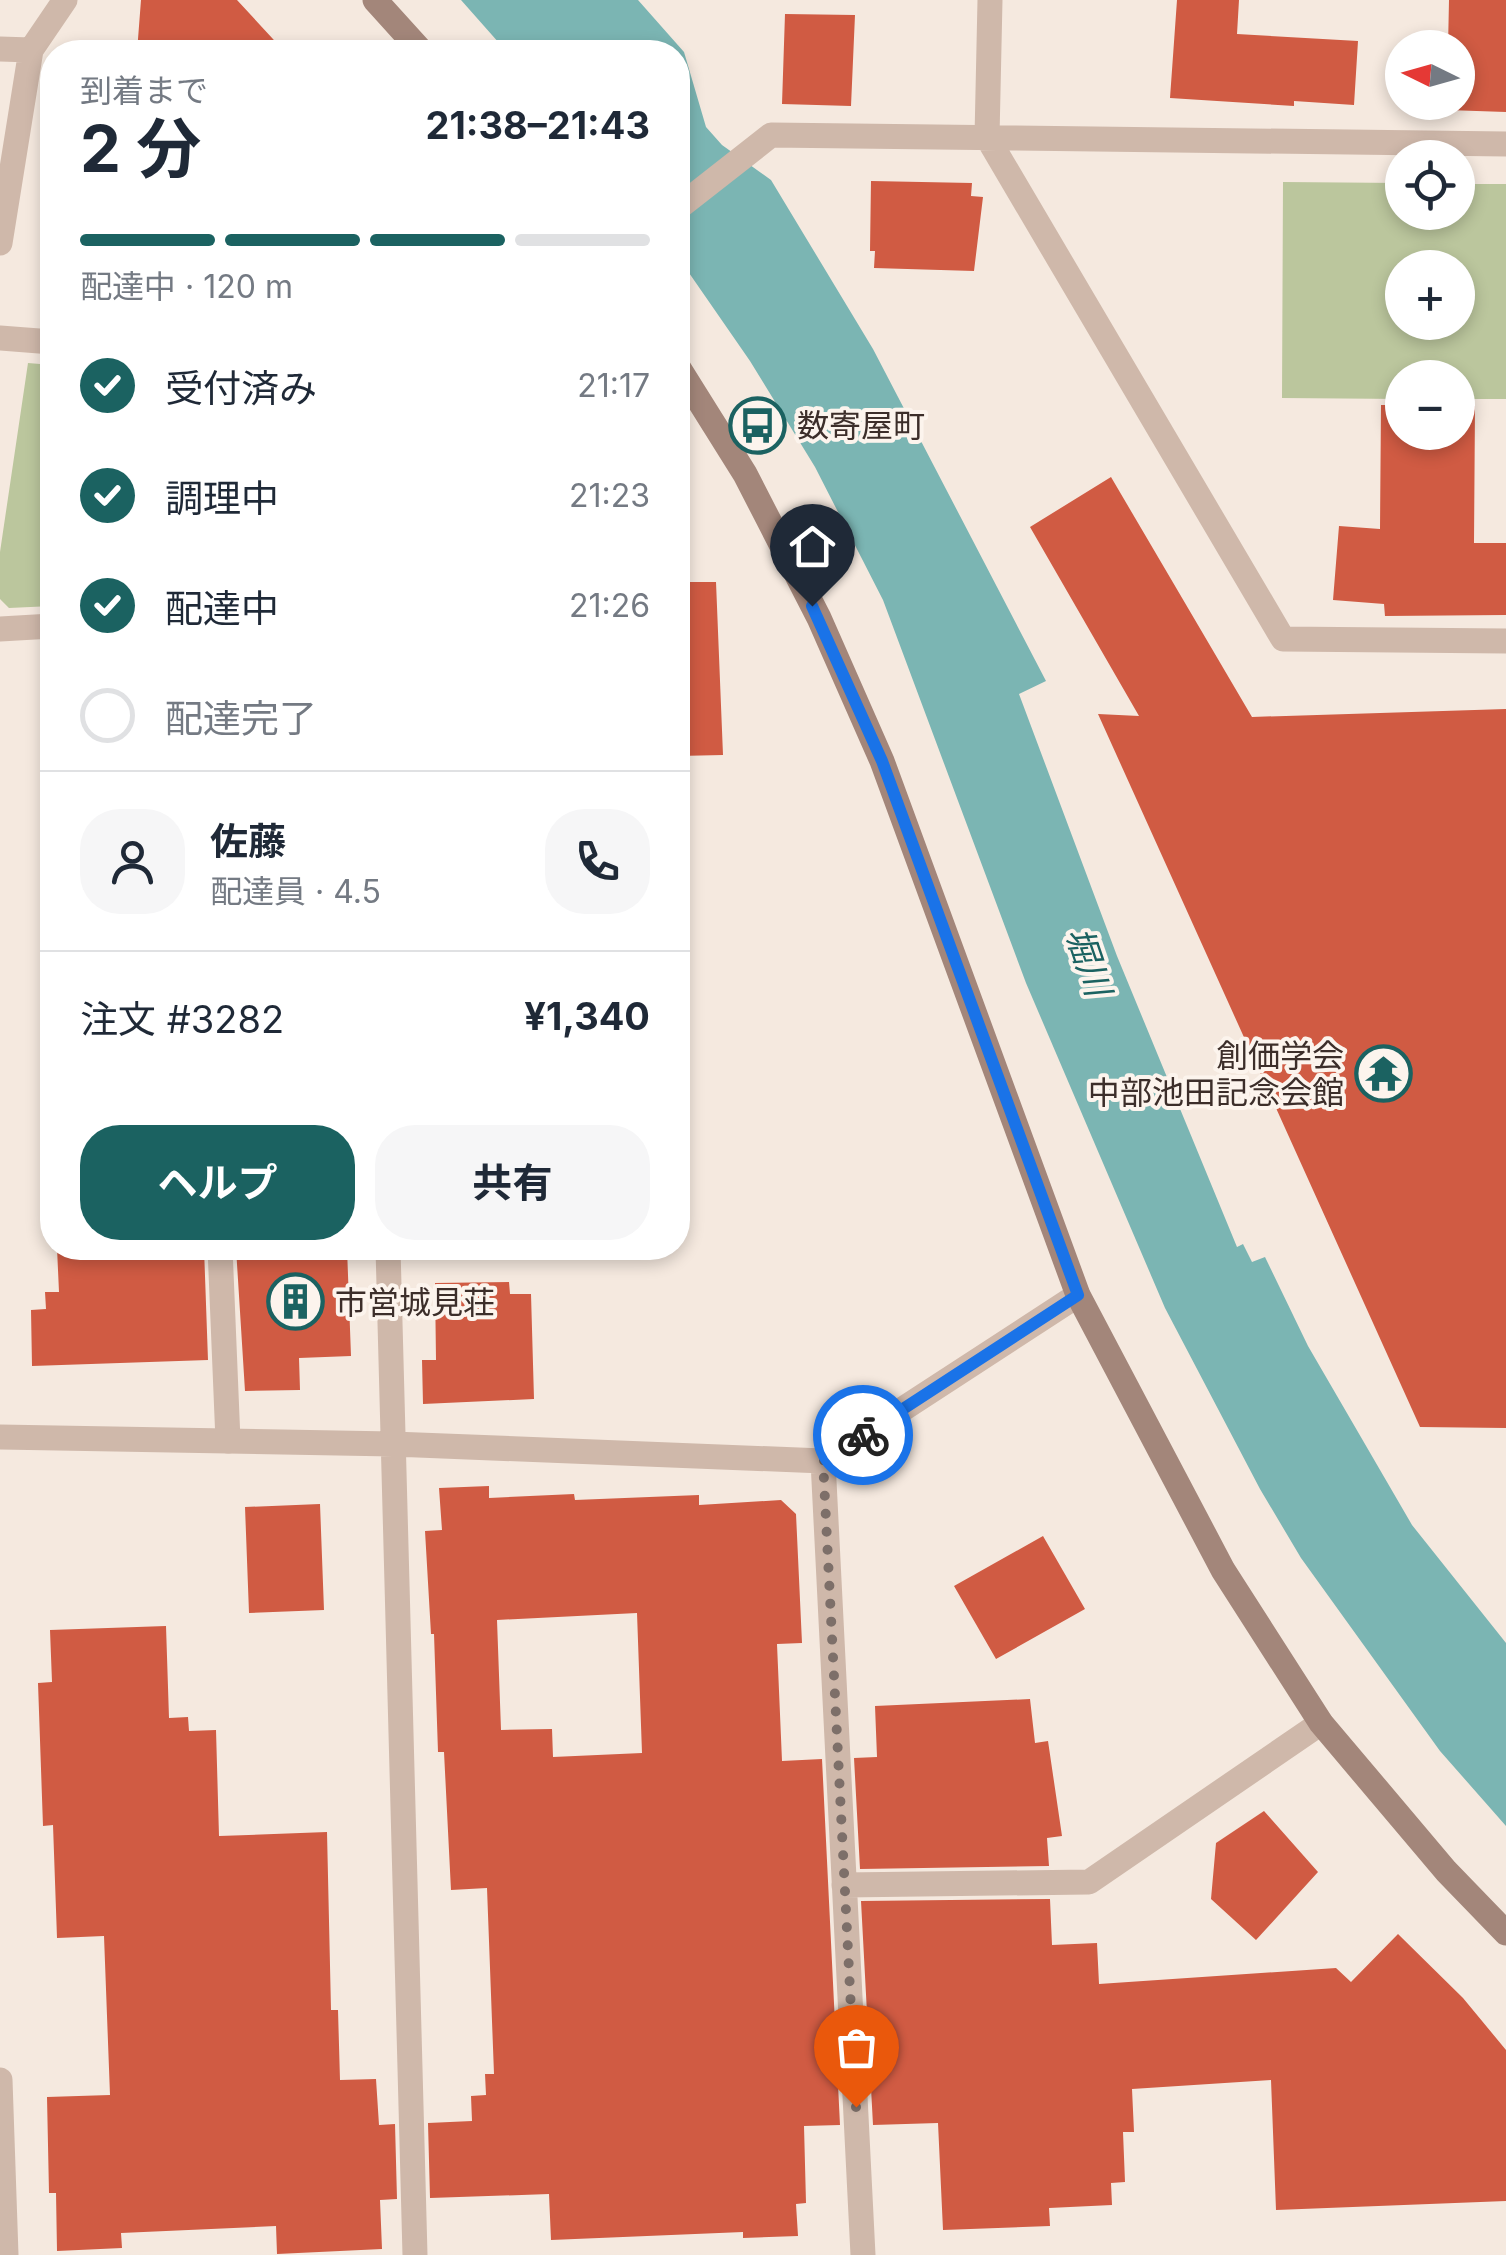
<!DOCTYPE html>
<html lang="ja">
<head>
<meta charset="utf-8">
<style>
	body { margin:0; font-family:Inter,"Noto Sans JP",sans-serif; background:#f6f6f7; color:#1f2937; height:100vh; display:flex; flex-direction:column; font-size:38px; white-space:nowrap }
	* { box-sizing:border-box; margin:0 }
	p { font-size:32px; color:#747a83 }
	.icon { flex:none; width:55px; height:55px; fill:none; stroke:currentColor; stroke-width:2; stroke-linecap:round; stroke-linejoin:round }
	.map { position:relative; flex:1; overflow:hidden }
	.details { position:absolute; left:40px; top:40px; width:650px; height:1220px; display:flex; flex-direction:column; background:#fff; border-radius:40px; box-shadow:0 5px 15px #0003 }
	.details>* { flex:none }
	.needle { width:65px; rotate:275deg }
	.tools { position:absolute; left:1385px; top:30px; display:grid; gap:20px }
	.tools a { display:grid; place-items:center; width:90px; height:90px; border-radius:50%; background:#fff; box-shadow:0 5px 15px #0003; font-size:50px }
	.pin { position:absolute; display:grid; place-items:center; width:85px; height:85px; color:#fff; margin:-102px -42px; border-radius:50% 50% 50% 0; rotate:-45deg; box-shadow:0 0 10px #0007 }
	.pin .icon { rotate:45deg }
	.courier { position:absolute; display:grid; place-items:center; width:100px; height:100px; margin:-50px; border:8px solid #1a73e8; border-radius:50%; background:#fff; color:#222; box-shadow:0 2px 12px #0007 }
	.summary em { font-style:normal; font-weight:700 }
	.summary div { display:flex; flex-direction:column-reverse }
	.summary { display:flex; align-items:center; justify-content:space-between; height:170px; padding:0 40px }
	h1 { font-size:65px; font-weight:700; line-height:75px }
	.bar { display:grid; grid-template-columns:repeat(4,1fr); gap:15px 10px; align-content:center; height:120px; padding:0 40px }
	.bar i { height:12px; border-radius:8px; background:#e0e1e3 }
	.bar .current { background:#1b6261 }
	.bar p { grid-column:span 4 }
	.line { display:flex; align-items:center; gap:25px; padding:0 40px; border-top:2px solid #e0e1e3 }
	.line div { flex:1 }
	.round { display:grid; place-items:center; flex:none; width:105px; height:105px; border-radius:40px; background:#f6f6f7 }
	ol { padding:0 40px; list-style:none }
	li { display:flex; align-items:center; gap:30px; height:110px }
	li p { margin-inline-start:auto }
	li .icon { padding:10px; border-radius:50%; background:#1b6261; color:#fff; stroke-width:4 }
	li:last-child { color:#747a83 }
	li i { width:55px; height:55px; border:5px solid #e0e1e3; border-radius:50% }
	.button { display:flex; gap:20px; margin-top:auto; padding:20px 40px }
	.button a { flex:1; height:115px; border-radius:40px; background:#1b6261; color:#fff; font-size:40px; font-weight:700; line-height:115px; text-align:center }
	.button a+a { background:#f6f6f7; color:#1f2937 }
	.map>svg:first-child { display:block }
	.green { fill:#bbc69d; fill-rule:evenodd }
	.water { fill:#7bb5b3 }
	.building { fill:#d05b43; fill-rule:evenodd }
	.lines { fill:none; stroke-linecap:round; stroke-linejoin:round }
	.lane { stroke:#cfb8aa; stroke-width:25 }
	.street { stroke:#cfb8aa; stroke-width:25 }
	.secondary { stroke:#a3867a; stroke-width:25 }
	.done { stroke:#7d6f69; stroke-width:10; stroke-dasharray:0 18 }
	.route { stroke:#1a73e8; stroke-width:12 }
	.labels { text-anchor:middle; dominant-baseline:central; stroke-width:8; stroke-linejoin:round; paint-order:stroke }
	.poi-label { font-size:32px; fill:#3c2e2a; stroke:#fcf4ed; text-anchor:start }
	.water-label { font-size:35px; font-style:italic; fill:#1b6261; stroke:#fcf4ed }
</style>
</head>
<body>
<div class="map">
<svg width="1506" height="2255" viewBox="0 0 1506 2255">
	<rect width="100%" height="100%" fill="#f5e9df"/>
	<path class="green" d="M1283 182 1402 183V212H1458V184H1506V399H1458V378H1402V399L1282 398ZM1402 268H1458V322H1402Z
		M28 363 52 365V606L9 608 0 599V552Z"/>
	<path class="water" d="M461 0H638L684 52 706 127 722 145 771 180 873 349 1046 681 1019 694 1117 956 1237 1247 1243 1244 1252 1262 1265 1257 1308 1346 1412 1525 1506 1643V1826L1440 1751 1301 1558 1260 1489 1165 1308 1026 983 883 600 815 467 750 361 678 257V52H507Z"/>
	<path class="building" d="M141 0H237L285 52H137Z
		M1177 0H1239L1237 34 1358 41 1354 105 1294 101V106L1170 98Z
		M1449 0H1506V112L1447 110 1448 102H1458V48H1448Z
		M785 14 855 15 851 106 782 104Z
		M871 181 972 183 971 196 983 197 974 271 874 268 875 251H870Z
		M1381 405H1402V432H1458V406H1475L1474 543H1506V615L1385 616 1384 604 1333 600 1339 526 1380 529Z
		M1111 477 1252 717 1506 709V1428L1420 1427 1098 714 1139 716 1030 527Z
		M678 582H716L723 755 678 756Z
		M57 1248H204L208 1360 32 1366 31 1310 46 1309 45 1292H59Z
		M236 1248H347L351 1356 299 1358 300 1390 245 1391Z
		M509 1282 510 1294H531L534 1399 423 1404 422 1360H436L435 1283Z
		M489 1486V1498L574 1494 575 1500 699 1495V1505L781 1500 796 1514 802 1643 777 1644 782 1761 822 1759 840 2125 804 2126 806 2203 796 2204 798 2236 743 2238V2232L551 2240 549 2194 430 2198 428 2123 472 2121 471 2096 486 2095 485 2074H494L487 1888 451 1890 444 1752H438L434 1634H431L425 1531 442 1530 439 1488ZM637 1613 642 1753 553 1757 552 1729 501 1730 497 1620Z
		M320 1504 324 1610 249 1613 245 1507Z
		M1043 1536 1085 1609 996 1659 954 1586Z
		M166 1626 169 1718 188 1717 189 1731 216 1730 219 1836 327 1832 331 2010H338L340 2080 376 2079 379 2125 395 2124 397 2199 380 2200 382 2249 277 2254 276 2226 121 2233 122 2248 57 2251 56 2193H49L47 2097 110 2095 104 1936 57 1938 53 1825 43 1826 38 1683 52 1682 50 1630Z
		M1030 1699 1035 1743 1048 1741 1062 1836 1047 1838 1049 1866 860 1869 854 1758 877 1757 875 1706Z
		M1264 1811 1318 1872 1256 1940 1211 1899 1216 1843Z
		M1050 1899 1052 1945 1097 1943 1099 1984 1336 1968 1351 1982 1398 1934 1463 1998 1506 2050V2201L1276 2210 1271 2080 1132 2089 1134 2132H1123L1125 2182 1111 2183 1112 2205 1049 2208 1050 2226 943 2230 938 2123 873 2125 861 1901Z"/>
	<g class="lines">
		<path class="lane" d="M220 1248 228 1441"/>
		<path class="street" d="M990 0 987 137 1283 639 1506 641
			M0 49 31 50
			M678 208 771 135 1506 144
			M0 243 31 50 65 0
			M0 338 52 342
			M0 629 52 626
			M388 1248 415 2255
			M0 1437 393 1444 823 1461 1078 1295
			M823 1461 863 2255
			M844 1885 1089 1882 1321 1723
			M0 2080 6 2255"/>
		<path class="secondary" d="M375 0 422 52
			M678 367 745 474 819 618 882 761 1078 1295 1223 1570 1321 1723 1446 1871 1506 1933"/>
	</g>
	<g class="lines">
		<path class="done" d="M856 2107 823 1461 863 1435"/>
		<path class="route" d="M812 606 882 761 1078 1295 863 1435"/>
	</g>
	<defs>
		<symbol id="bus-ring" viewBox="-11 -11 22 22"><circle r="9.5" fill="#fcf4ed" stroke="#1b6261" stroke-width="1.5"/><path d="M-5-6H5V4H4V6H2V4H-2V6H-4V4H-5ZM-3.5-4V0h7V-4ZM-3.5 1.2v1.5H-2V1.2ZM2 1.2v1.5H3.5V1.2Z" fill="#1b6261"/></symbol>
		<symbol id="temple-ring" viewBox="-11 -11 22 22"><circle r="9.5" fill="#fcf4ed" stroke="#1b6261" stroke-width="1.5"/><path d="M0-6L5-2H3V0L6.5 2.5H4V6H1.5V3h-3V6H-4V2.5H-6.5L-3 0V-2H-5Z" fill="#1b6261"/></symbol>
		<symbol id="building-ring" viewBox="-11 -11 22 22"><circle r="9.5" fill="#fcf4ed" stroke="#1b6261" stroke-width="1.5"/><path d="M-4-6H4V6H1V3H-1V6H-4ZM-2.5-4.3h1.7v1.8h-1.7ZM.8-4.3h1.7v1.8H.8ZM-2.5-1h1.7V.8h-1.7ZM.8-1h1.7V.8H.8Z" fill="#1b6261"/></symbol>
	</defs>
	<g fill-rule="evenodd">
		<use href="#bus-ring" x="726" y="394" width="63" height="63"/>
		<use href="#temple-ring" x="1352" y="1042" width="63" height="63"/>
		<use href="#building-ring" x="264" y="1270" width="63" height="63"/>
	</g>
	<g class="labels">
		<g class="poi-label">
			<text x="797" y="425">数寄屋町</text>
			<text x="1344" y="1055" text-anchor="end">創価学会<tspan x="1344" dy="37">中部池田記念会館</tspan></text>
			<text x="335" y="1302">市営城見荘</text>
		</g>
		<g class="water-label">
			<text transform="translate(1089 961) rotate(71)">堀川</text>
		</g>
	</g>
</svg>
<div class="tools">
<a><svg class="needle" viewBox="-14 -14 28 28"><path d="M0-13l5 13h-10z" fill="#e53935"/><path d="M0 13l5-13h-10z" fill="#747a83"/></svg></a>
<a><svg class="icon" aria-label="locate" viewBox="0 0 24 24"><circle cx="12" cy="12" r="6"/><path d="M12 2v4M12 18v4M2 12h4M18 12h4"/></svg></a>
<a>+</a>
<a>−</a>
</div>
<div class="pin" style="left:856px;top:2107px;background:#ea580c"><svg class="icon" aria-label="bag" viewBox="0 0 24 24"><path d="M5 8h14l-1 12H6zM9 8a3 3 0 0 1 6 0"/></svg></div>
<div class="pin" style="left:812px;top:606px;background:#1f2937"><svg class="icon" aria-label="home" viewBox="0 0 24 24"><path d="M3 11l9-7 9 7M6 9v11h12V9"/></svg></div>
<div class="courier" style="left:863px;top:1435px"><svg class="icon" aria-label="bike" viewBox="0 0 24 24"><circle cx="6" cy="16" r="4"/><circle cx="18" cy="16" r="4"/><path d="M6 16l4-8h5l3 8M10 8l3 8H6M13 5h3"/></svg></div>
<section class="details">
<div class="summary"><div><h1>2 分</h1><p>到着まで</p></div><em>21:38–21:43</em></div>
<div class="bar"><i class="current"></i><i class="current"></i><i class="current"></i><i></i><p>配達中 · 120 m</p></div>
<ol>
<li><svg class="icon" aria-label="check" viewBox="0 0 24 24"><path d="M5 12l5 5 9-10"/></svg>受付済み<p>21:17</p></li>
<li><svg class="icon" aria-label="check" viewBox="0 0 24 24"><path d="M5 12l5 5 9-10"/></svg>調理中<p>21:23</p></li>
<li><svg class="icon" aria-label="check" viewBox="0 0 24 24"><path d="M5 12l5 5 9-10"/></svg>配達中<p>21:26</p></li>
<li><i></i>配達完了</li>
</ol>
<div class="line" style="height:180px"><a class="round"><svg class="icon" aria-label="person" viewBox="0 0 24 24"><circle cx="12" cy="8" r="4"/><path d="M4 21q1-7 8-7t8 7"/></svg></a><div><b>佐藤</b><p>配達員 · 4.5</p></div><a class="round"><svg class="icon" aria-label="phone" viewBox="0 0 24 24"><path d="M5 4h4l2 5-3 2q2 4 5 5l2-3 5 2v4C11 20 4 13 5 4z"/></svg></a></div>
<div class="line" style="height:130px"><div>注文 #3282</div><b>¥1,340</b></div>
<div class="button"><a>ヘルプ</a><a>共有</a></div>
</section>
</div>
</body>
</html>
